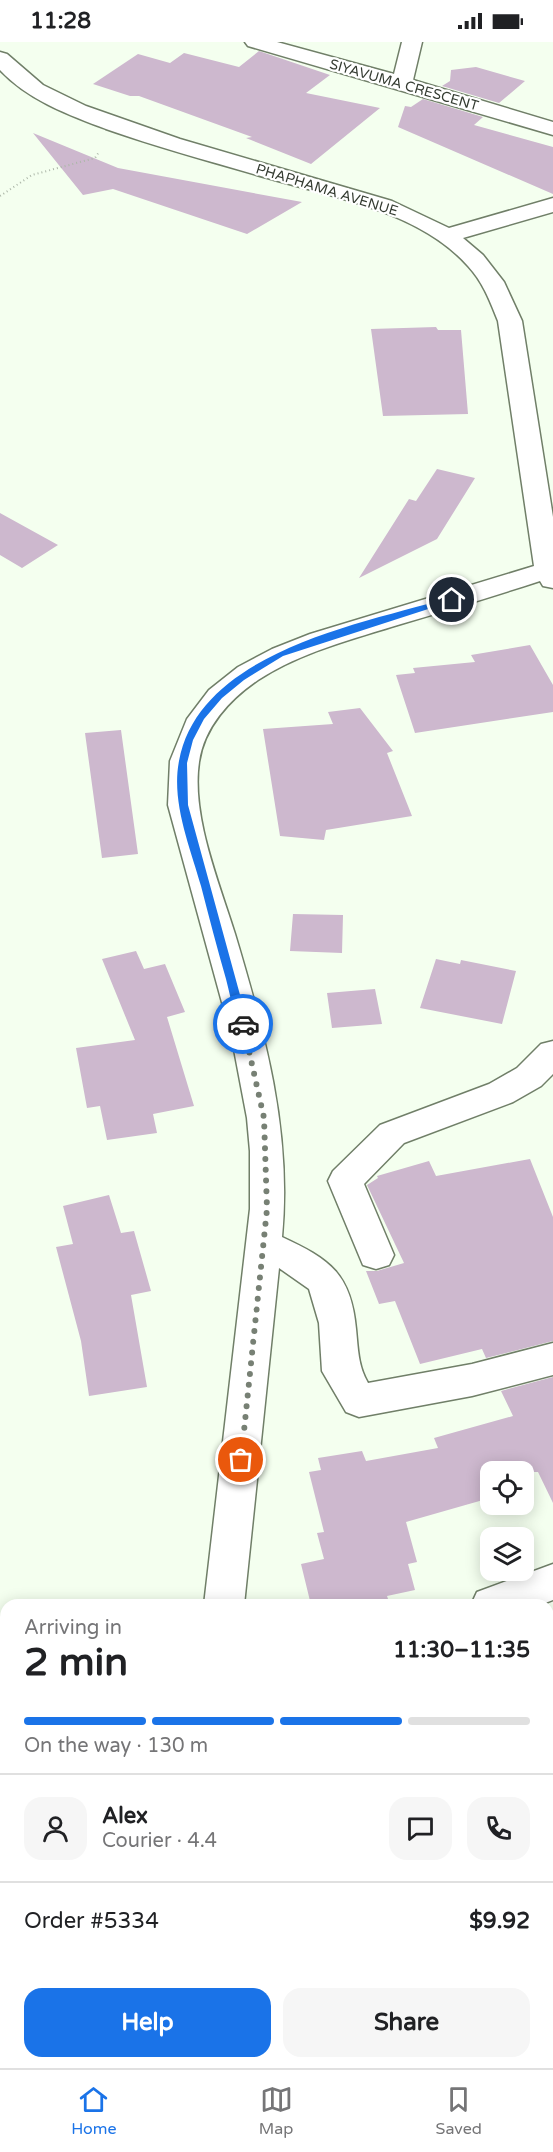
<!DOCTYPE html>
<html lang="en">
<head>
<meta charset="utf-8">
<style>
	body { margin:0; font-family:"Varela Round",sans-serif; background:#f6f6f6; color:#202124; height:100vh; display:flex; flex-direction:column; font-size:22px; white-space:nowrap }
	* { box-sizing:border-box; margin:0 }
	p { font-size:20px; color:#757577 }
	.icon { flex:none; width:33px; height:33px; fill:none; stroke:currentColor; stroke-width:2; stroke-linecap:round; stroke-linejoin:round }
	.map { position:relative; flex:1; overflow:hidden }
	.side { position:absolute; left:0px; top:1557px; width:554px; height:470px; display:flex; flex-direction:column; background:#fff; border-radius:18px 18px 0 0; box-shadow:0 3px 15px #0003 }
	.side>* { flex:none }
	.tools { position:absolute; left:480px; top:1419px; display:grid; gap:12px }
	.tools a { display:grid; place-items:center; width:54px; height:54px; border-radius:12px; background:#fff; box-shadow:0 3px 15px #0003; font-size:30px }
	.pin { position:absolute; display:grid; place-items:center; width:51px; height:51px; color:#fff; margin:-26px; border:3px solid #fff; border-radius:50%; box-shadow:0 2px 6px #0007 }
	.courier { position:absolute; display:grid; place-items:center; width:60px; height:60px; margin:-30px; border:4px solid #1a73e8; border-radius:50%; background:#fff; color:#222; box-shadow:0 2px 8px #0007 }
	.summary em { font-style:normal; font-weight:700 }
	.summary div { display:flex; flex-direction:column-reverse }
	.summary { display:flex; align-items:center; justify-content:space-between; height:102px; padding:0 24px }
	h1 { font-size:39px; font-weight:700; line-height:45px }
	.bar { display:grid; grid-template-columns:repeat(4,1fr); gap:9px 6px; align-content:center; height:72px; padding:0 24px }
	.bar i { height:8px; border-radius:4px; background:#e0e0e0 }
	.bar .active { background:#1a73e8 }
	.bar p { grid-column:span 4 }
	.line { display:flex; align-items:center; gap:15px; padding:0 24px; border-top:2px solid #e0e0e0 }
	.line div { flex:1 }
	.round { display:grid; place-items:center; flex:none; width:63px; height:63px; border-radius:18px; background:#f6f6f6 }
	.cta { display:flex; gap:12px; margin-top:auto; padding:12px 24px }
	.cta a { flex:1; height:69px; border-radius:18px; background:#1a73e8; color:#fff; font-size:24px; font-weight:700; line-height:69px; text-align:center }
	.cta a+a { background:#f6f6f6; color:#202124 }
	.status { display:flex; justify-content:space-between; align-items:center; height:42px; padding:0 30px; background:#fff; direction:ltr }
	.status svg { height:16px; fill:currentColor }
	.tabs { display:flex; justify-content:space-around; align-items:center; height:84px; border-top:2px solid #e0e0e0; background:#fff; font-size:16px; color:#757577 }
	.tabs a { display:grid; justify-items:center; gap:3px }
	.tabs .active { color:#1a73e8 }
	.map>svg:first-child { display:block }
	.building { fill:#cdb8ce }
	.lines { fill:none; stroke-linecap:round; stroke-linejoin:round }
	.minor-casing { stroke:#707f68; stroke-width:3 }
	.path { stroke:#adb7a9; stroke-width:2; stroke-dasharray:1 3; stroke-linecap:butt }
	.minor { fill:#fff; fill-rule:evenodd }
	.route { fill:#1a73e8 }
	.done { stroke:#778074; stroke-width:6; stroke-dasharray:0 10.8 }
	.labels { text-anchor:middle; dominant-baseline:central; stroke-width:4.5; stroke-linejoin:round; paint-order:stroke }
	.far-street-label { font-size:14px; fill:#343b31; stroke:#fff }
</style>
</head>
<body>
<div class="status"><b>11:28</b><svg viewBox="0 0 49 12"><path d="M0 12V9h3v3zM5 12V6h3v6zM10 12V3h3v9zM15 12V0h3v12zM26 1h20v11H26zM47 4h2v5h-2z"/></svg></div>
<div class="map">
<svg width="553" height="2026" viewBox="0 0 553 2026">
	<rect width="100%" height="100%" fill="#f4ffef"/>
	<path class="building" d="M259 9 330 33 306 51 380 66 311 122 246 96 252 95 139 54H130L93 42 138 12 170 21 184 11 239 25Z
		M476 25 525 39 499 61 442 44 450 39 451 28Z
		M423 57 483 75 474 83 553 105V152L398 85 405 64 411 65Z
		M33 91 118 126 302 160 247 192 113 147 83 153Z
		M436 285 438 288H461L468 372 383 374 371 287Z
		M437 427 475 436 437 497 359 536 409 457 416 459Z
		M0 471 58 503 22 526 0 513Z
		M530 603 553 643V670L415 691 396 633 415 631 413 626 475 620 471 613Z
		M360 666 393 709 387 711 412 774 326 788 324 798 280 794 263 687 333 682 328 670Z
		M121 688 138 812 102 816 85 691Z
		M293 872 343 873 342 911 290 909Z
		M136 909 144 927 165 922 185 970 167 975 194 1064 153 1072 157 1091 107 1098 100 1064 87 1066 76 1006 135 998 102 917Z
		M436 917 460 922 461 918 516 929 502 982 420 966Z
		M375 947 382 982 332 986 327 951Z
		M530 1117 553 1175V1299L486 1316 482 1307 420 1322 395 1259 379 1262 366 1229H377L404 1221 367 1143 378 1136 377 1134 429 1119 436 1134Z
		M109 1153 121 1191 134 1189 151 1249 131 1253 147 1345 89 1354 81 1299 56 1205 73 1202 63 1164Z
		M553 1335V1461L538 1430H490V1456L406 1480 417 1520 408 1522 415 1548 387 1554 390 1563H311L301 1522 324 1517 317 1491 324 1490 309 1430 321 1428 318 1416 362 1409 366 1419 438 1406 434 1396 513 1374 501 1349Z"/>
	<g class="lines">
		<defs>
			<path id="minor" d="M245 0H277L394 32 402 0H422L413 38 553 80V93L248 4Z
				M0 10 7 12 43 43 86 64 180 97 392 159 449 186 553 156V170L463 196 483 213 504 240 522 279 553 475V546L543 544 540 539C494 554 448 568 401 582 353 597 301 610 258 638 230 657 204 685 199 720 191 774 219 840 235 892 265 992 292 1090 282 1195 329 1217 351 1231 356 1287 358 1307 358 1324 368 1341L472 1322 553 1301V1333L472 1354 359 1375 346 1370 322 1329 319 1281 309 1247 279 1226 244 1563H204L250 1167V1109L247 1076 232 997 168 763 170 719 187 677 209 648 238 625 272 607 310 592 534 524 498 279C490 259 483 240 468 224 420 170 337 156 271 137 216 121 160 106 106 87 69 73 28 58 0 28Z
				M553 999V1032L541 1044 513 1060 404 1101 364 1142 394 1213 389 1223 376 1227 363 1223 328 1139 333 1129 380 1083 489 1042 517 1026 541 1002Z
				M553 1522V1558L540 1563H471L477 1550Z
				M548 1904 553 1906V1950L548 1948Z
				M168 2020H215L212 2026H166Z"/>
		</defs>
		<use href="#minor" class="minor-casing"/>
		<path class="path" d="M0 154 32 133 95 116 99 110"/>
		<use href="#minor" class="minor"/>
	</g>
	<path class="route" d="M449 556 456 558 283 614 244 638 222 656 204 677 193 698 187 721 188 763 248 982 239 985C233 970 230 952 226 937 217 906 209 875 201 844 190 805 171 760 179 719 199 610 360 582 449 556Z"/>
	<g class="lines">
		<path class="done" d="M241 1418 267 1167 264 1076 243 982"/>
	</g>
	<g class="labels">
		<g class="far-street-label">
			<text transform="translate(404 43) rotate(16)">SIYAVUMA CRESCENT</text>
			<text transform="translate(327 148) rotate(17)">PHAPHAMA AVENUE</text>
		</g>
	</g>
</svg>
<div class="tools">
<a><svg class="icon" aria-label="locate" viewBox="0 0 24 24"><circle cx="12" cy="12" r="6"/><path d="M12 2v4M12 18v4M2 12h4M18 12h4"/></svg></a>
<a><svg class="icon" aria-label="layers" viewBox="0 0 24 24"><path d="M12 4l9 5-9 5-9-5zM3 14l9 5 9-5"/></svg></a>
</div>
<div class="pin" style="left:241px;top:1418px;background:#ea580c"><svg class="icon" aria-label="bag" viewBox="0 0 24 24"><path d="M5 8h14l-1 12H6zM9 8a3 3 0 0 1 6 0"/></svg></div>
<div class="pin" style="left:452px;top:558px;background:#1f2937"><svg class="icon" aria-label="home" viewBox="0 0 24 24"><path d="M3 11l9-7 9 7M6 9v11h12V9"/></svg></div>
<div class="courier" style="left:243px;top:982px"><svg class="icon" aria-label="car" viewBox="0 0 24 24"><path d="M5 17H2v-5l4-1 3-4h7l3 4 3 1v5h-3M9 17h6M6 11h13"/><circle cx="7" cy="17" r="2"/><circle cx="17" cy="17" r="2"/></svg></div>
<section class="side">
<div class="summary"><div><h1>2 min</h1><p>Arriving in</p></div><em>11:30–11:35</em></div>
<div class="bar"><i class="active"></i><i class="active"></i><i class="active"></i><i></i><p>On the way · 130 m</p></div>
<div class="line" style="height:108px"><a class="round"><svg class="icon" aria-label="person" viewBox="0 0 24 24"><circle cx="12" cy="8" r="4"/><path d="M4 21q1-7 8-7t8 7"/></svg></a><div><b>Alex</b><p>Courier · 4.4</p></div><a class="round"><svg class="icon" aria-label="chat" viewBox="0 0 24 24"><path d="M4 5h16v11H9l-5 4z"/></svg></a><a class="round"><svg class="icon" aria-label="phone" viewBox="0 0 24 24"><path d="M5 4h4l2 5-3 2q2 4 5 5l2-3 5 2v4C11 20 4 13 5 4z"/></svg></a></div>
<div class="line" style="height:78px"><div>Order #5334</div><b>$9.92</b></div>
<div class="cta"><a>Help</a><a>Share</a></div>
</section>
</div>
<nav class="tabs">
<a class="active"><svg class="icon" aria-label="home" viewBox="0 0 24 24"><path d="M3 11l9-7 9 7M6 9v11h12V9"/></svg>Home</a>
<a><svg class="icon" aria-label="map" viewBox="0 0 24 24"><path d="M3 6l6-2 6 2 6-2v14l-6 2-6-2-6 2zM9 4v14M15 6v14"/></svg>Map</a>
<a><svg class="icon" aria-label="saved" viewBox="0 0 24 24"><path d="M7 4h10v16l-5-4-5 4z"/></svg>Saved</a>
</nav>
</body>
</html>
